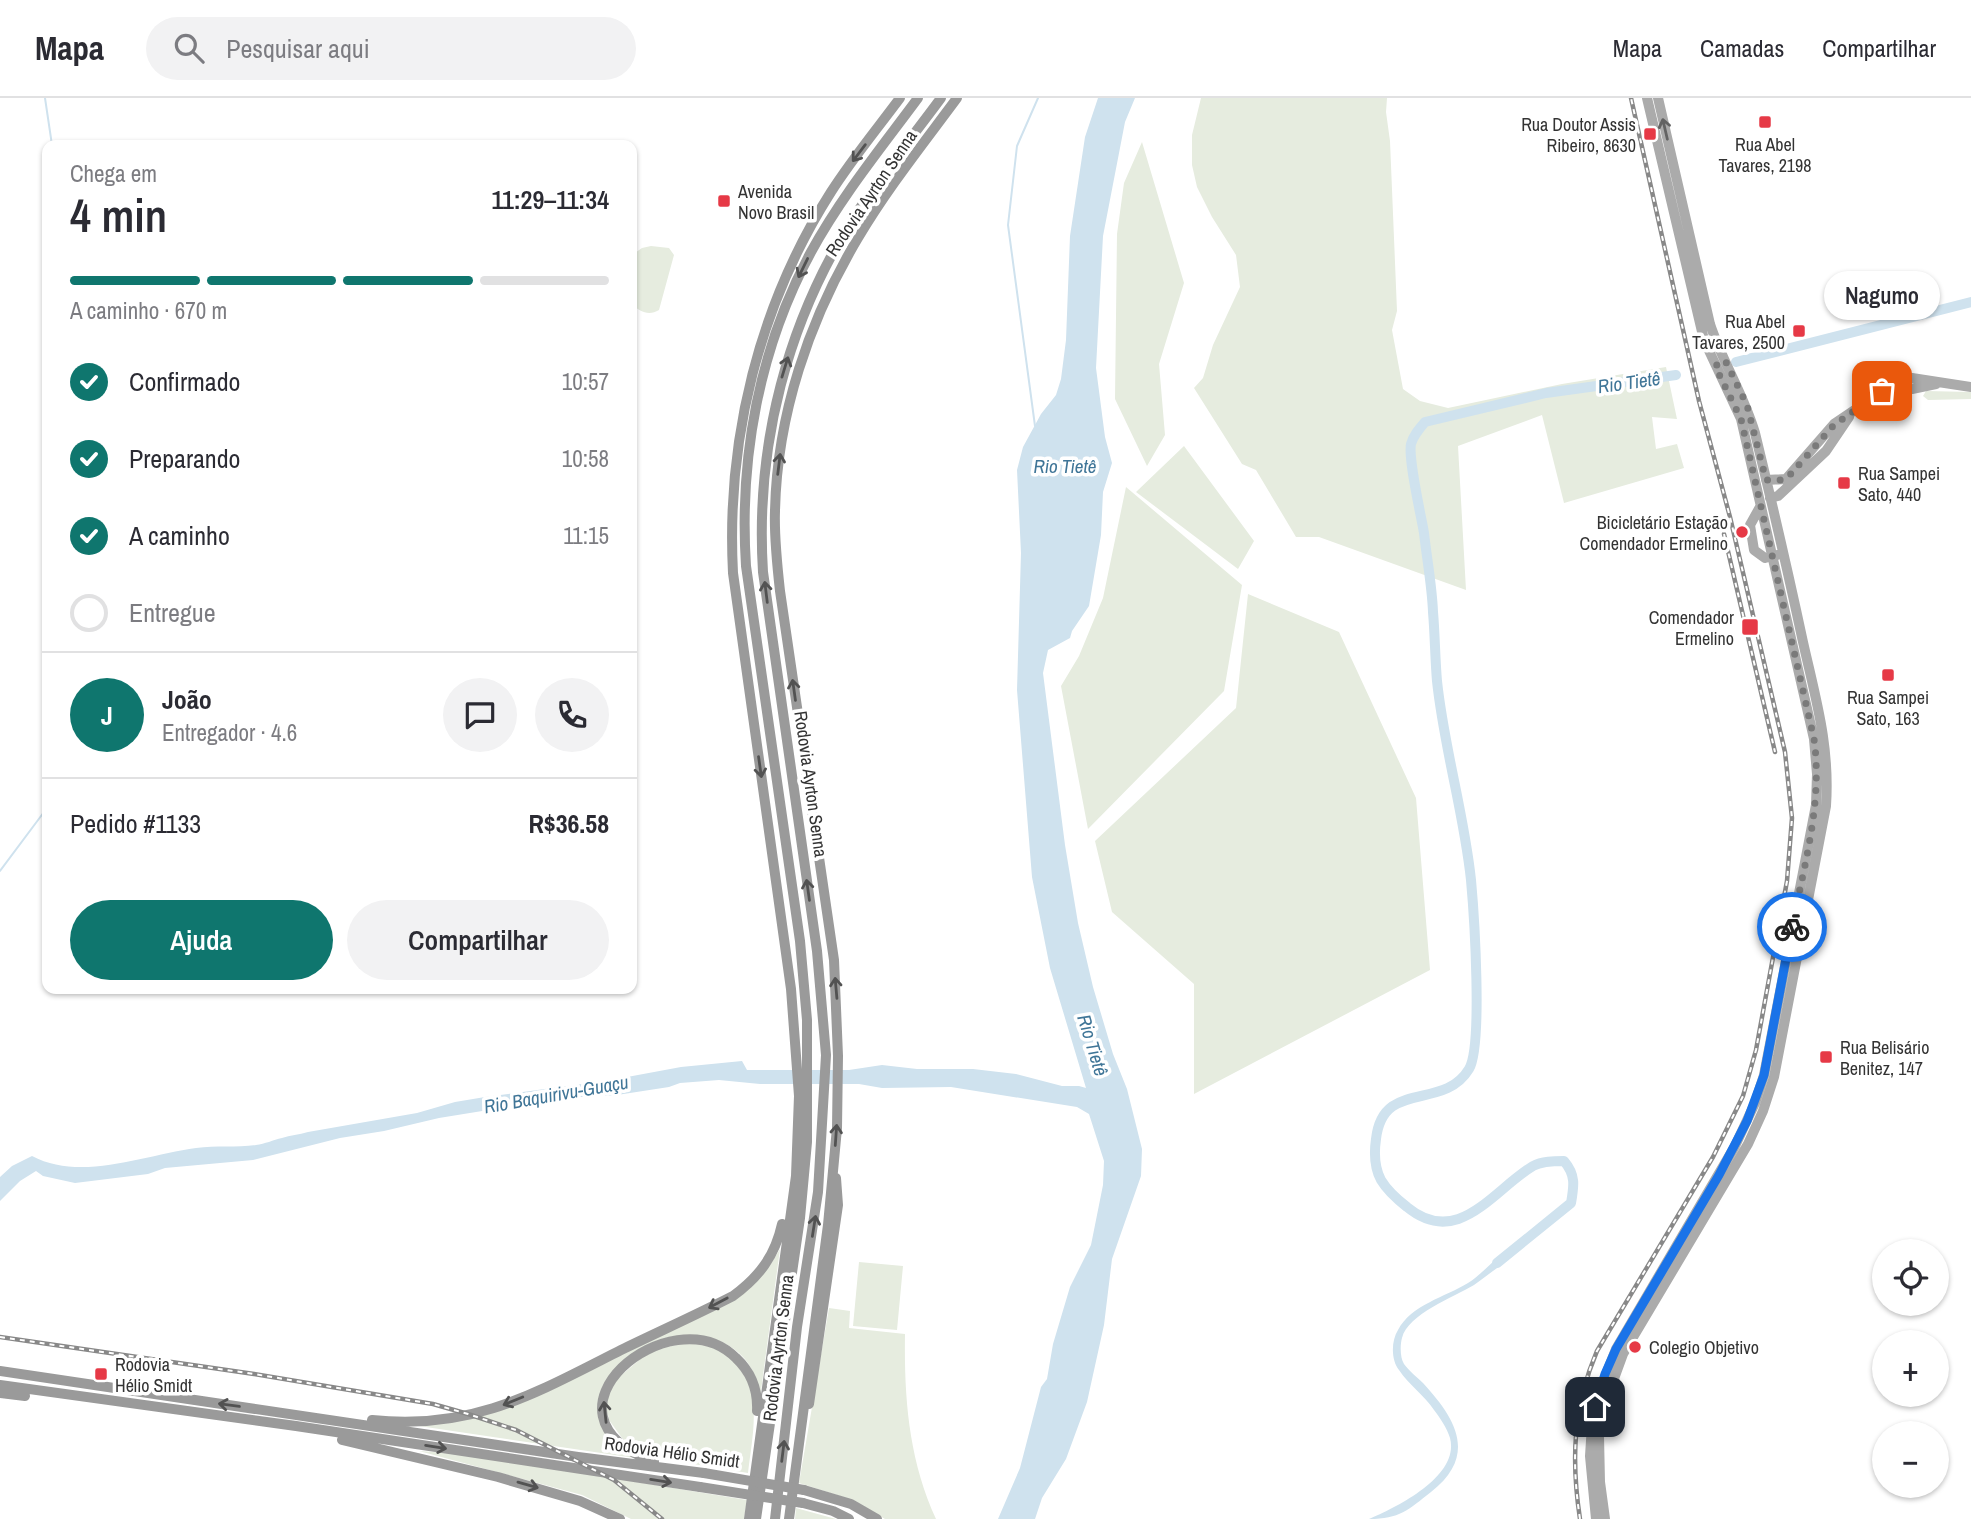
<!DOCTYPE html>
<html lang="pt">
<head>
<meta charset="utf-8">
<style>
	body { margin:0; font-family:"Archivo Narrow",sans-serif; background:#f2f2f3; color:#2b2b33; height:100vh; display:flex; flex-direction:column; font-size:26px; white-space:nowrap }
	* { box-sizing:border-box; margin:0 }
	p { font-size:23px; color:#7c7c81 }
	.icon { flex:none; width:38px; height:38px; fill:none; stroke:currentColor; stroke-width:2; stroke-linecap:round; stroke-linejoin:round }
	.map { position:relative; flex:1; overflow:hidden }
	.side { position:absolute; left:42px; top:42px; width:595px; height:854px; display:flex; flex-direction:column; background:#fff; border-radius:14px; box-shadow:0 2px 5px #0004 }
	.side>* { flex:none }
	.fabs { position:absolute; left:1872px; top:1141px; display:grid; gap:14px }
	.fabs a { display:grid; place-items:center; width:77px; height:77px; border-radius:50%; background:#fff; box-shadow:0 2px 5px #0004; font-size:35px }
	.pin { position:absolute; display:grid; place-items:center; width:60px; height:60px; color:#fff; margin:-30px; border-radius:14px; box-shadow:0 4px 10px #0006 }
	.courier { position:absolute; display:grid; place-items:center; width:70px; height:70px; margin:-35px; border:5px solid #1a73e8; border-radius:50%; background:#fff; color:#222; box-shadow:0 2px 9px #0007 }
	.bubble { position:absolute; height:49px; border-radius:24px; background:#fff; box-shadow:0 2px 5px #0004; font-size:23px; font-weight:600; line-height:49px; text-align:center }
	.overview em { font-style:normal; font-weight:600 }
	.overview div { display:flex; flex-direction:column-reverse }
	.overview { display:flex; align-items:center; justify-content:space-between; height:119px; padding:0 28px }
	h1 { font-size:46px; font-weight:600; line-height:52px }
	.bar { display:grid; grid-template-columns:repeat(4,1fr); gap:10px 7px; align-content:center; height:84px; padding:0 28px }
	.bar i { height:9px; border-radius:5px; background:#e1e1e2 }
	.bar .current { background:#0f766e }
	.bar p { grid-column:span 4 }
	.line { display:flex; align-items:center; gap:18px; padding:0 28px; border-top:2px solid #e1e1e2 }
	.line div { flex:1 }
	.round { display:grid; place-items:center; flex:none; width:74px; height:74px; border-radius:37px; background:#f2f2f3 }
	ol { padding:0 28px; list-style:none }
	li { display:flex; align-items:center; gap:21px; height:77px }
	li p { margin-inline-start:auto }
	li .icon { padding:7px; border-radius:50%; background:#0f766e; color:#fff; stroke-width:4 }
	li:last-child { color:#7c7c81 }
	li i { width:38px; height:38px; border:4px solid #e1e1e2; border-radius:50% }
	.action { display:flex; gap:14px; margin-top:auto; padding:14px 28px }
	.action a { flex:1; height:80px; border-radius:42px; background:#0f766e; color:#fff; font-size:28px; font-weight:600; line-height:80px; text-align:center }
	.action a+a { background:#f2f2f3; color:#2b2b33 }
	header { display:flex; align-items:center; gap:42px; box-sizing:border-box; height:98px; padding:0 35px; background:#fff; border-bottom:2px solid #e1e1e2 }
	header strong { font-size:33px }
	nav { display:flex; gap:38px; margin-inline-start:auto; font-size:24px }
	.search { width:490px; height:63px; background:#f2f2f3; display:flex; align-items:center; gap:18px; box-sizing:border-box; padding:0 24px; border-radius:38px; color:#7c7c81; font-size:26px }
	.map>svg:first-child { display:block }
	.green { fill:#e6ecdf }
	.water { fill:#cfe2ee }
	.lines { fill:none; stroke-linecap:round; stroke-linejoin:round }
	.stream { stroke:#cfe2ee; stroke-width:2 }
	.river { stroke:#cfe2ee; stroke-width:10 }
	.major { stroke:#ababab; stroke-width:10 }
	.highway { stroke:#9a9a9a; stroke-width:10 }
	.rail-casing { stroke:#888; stroke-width:4.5 }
	.rail { stroke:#fff; stroke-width:2; stroke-dasharray:5; stroke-linecap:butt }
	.highway-bridge { stroke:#9a9a9a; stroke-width:10 }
	.oneway { stroke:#636363 }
	.oneway2 { stroke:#525252 }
	.done { stroke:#7a7a7a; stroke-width:7; stroke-dasharray:0 12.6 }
	.route { stroke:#1a73e8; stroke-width:9 }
	.poi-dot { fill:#e63946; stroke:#fff; stroke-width:2.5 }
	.labels { text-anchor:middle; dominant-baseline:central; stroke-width:7; stroke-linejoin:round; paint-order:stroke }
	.poi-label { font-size:18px; fill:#333; stroke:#fff; text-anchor:start }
	.street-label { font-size:18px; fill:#333; stroke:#fff }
	.water-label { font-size:19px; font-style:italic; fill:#3f7597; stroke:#fff }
</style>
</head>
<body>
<header>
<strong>Mapa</strong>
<div class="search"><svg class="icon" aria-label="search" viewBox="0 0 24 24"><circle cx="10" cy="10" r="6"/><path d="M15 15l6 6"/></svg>Pesquisar aqui</div>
<nav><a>Mapa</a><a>Camadas</a><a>Compartilhar</a></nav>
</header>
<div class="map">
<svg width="1971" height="1421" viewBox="0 0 1971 1421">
	<rect width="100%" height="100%" fill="#fff"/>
	<path class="green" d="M1201 0H1387L1386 14 1390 43 1397 213 1392 232 1403 291 1420 303 1448 310 1562 286 1666 269 1677 321 1652 319 1656 351 1677 346 1684 370 1564 405 1542 317 1458 348 1466 492 1319 439H1296L1256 372 1242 366 1194 290 1203 280 1213 247 1240 189 1236 157 1212 119 1197 89 1192 67V37Z
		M1142 44 1184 185 1159 266 1165 337 1147 368 1115 301 1117 136 1124 85Z
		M651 148 669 150 674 157 659 212C649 218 640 214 632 206V157L642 150Z
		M1926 293 1971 294V301L1928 302 1923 298Z
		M1184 348 1254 443 1238 471 1136 394Z
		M1126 389 1242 487 1224 593 1088 731 1061 588 1079 558 1103 500Z
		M1248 496 1339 534 1416 700 1430 872 1194 996V886L1112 814 1095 743 1236 610Z
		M780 1151 760 1300C758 1291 756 1282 753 1274 735 1234 678 1228 643 1249 633 1255 623 1265 614 1273L605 1332 615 1347 635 1360 419 1328 472 1320 720 1208 770 1167Z
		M859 1164 903 1168 897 1232 853 1228Z
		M829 1210 850 1213 849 1230 905 1236C904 1301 909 1362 936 1421H885L853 1402 799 1385Z
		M692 1244C701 1247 716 1248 723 1254 766 1283 753 1332 748 1375L645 1358 630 1351 609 1322 607 1311 611 1292 618 1280 651 1252Z
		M419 1353 465 1356 747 1402 744 1421H631L582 1397Z
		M796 1410 836 1421H795Z"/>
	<path class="water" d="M1098 0H1135L1125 24 1103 138 1096 270 1105 339 1112 365 1103 394 1101 437 1089 508 1072 533 1070 540 1048 552 1043 575 1065 747 1078 825 1093 889 1113 956 1127 991 1142 1051 1141 1078 1112 1161 1104 1227 1087 1304 1066 1361 1042 1400 1035 1421H998L1020 1370 1041 1289 1047 1281 1053 1246 1070 1189 1091 1147 1103 1087 1104 1063 1089 1016 1077 1009 951 989 882 990 859 986H760L719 982 680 985 669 989 617 997 563 1000 439 1020 384 1033 340 1040 253 1062 165 1070 148 1076 75 1085 43 1078 36 1073 20 1083 0 1103V1079L12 1068 32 1058C81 1084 144 1057 196 1050 216 1047 236 1050 256 1047 265 1046 273 1042 282 1040 290 1037 299 1037 308 1034L417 1015 455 1004 485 999 611 982 681 969 742 963 747 972H849L882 967 917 971H973L1016 976 1062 988H1079L1086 990 1050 870 1032 779 1017 592 1021 455 1017 372 1023 349 1041 316 1056 297 1061 281 1066 242 1070 138 1085 39Z
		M1496 1161 1500 1168C1491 1174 1483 1181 1474 1187 1454 1199 1408 1216 1402 1240 1400 1247 1400 1260 1404 1266 1409 1273 1417 1279 1423 1285 1456 1321 1478 1357 1431 1394 1408 1412 1400 1421 1369 1421 1397 1409 1460 1378 1450 1340 1447 1330 1440 1320 1434 1312 1424 1297 1409 1287 1399 1272 1391 1262 1391 1243 1398 1232 1411 1207 1445 1199 1468 1185 1478 1179 1487 1169 1496 1161Z"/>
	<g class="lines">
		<path class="stream" d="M45 0 52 47
			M1035 328 1008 127 1017 48 1038 0
			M0 773 47 710"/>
		<path class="river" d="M1736 264 1971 204
			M1497 1165 1571 1105C1574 1088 1576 1077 1564 1063 1554 1063 1542 1063 1533 1068 1493 1092 1458 1151 1407 1109 1398 1102 1387 1092 1381 1082 1374 1069 1374 1055 1376 1041 1383 980 1443 1014 1469 971 1483 948 1474 815 1471 782 1464 715 1444 650 1437 583 1435 560 1435 537 1433 514 1432 488 1427 462 1424 435 1421 417 1408 361 1411 346 1413 338 1419 331 1425 324L1546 295 1676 277"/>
		<path class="major" d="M1892 291H1912L1936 286
			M1766 382 1786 381 1834 326 1883 293 1912 280 1971 289
			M1770 400 1778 398 1826 353 1849 319
			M1760 409 1750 427 1754 452 1765 460 1777 457
			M1596 1421 1590 1358 1592 1327 1599 1294 1616 1251 1735 1048 1755 1005 1764 977 1816 707 1817 676 1814 641 1741 321 1704 242 1647 0
			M1605 1421 1600 1384 1599 1338 1608 1297 1623 1256 1748 1046 1763 1013 1774 979 1826 708C1830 648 1816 602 1803 544 1788 474 1772 405 1755 335 1744 297 1722 263 1710 226L1658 0"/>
		<path class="highway" d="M0 1273 578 1359 704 1375
			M0 1287 296 1328 700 1389
			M0 1295 25 1298
			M809 1306 838 1107 836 1080
			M372 1322C472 1333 536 1295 621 1252 658 1234 696 1217 733 1198 759 1179 775 1158 782 1126
			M342 1342 498 1379 580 1403 620 1421
			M654 1364C524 1316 671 1195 736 1260 751 1274 758 1293 757 1313
			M804 1392 851 1406 877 1421
			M803 1405 833 1413 849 1421
			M749 1421 796 1078 799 998 791 891 733 475C726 341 759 207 831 94 852 61 877 31 900 0
			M756 1421 800 1120 807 1044V922L800 843 746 468C739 360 759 250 811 154 841 99 881 50 918 0
			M775 1421 797 1229 818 1094 826 957 817 853 763 474C755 347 787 223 856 116 882 76 913 38 941 0
			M789 1421 828 1127 837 1030 838 958 834 862 780 493C777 466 774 439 775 413 777 317 809 222 858 140 887 91 923 46 957 0"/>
		<defs>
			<path id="rail" d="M1724 436 1775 654
				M0 1239 254 1276 433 1306 468 1316 516 1332 614 1382 662 1421
				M1580 1421C1571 1362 1573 1309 1597 1253L1713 1059 1743 998 1756 952 1787 783 1792 720 1785 654 1730 419 1699 303 1631 0"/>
		</defs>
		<use href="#rail" class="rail-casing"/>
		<use href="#rail" class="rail"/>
		<path class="highway-bridge" d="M704 1375 804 1392
			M700 1389 803 1405"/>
	</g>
	<defs><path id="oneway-shaft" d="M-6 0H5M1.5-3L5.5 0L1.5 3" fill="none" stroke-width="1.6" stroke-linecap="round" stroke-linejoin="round" transform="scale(1.75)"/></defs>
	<use class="oneway" href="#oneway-shaft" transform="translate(1665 31) rotate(-103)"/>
	<g class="oneway2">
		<use href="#oneway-shaft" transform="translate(859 55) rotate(127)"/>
		<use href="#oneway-shaft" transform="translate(803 170) rotate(116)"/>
		<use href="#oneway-shaft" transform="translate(785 269) rotate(-73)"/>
		<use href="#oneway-shaft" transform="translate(779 366) rotate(-83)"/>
		<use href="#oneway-shaft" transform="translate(766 494) rotate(-97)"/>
		<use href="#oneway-shaft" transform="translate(794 592) rotate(-98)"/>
		<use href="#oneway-shaft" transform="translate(760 669) rotate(82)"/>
		<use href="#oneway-shaft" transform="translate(808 792) rotate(-98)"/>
		<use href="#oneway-shaft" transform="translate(836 890) rotate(-95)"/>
		<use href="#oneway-shaft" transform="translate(836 1037) rotate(-86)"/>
		<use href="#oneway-shaft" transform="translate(814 1128) rotate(-81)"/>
		<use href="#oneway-shaft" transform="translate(718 1205) rotate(152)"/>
		<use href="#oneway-shaft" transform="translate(513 1303) rotate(158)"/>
		<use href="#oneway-shaft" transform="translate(229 1307) rotate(-172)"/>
		<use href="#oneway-shaft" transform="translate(605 1314) rotate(-96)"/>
		<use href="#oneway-shaft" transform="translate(436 1349) rotate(9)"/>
		<use href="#oneway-shaft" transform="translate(783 1353) rotate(-83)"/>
		<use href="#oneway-shaft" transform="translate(661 1383) rotate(9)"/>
		<use href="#oneway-shaft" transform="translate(528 1387) rotate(16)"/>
	</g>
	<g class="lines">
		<path class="done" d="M1792 829C1804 768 1823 704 1814 641L1741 321 1715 268 1725 262 1747 307 1766 382H1783L1789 378 1834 327 1882 293"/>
		<path class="route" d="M1595 1309 1605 1276 1616 1251 1719 1077 1747 1023 1764 977 1792 829"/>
	</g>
	<g class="poi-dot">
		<rect x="1758" y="17" width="14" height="14" rx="3.5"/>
		<rect x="1643" y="29" width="14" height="14" rx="3.5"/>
		<rect x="717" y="96" width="14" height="14" rx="3.5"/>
		<rect x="1792" y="226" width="14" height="14" rx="3.5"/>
		<rect x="1837" y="378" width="14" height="14" rx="3.5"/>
		<circle cx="1742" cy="434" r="7"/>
		<rect x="1741" y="520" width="18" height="18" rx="3.5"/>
		<rect x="1881" y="570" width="14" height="14" rx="3.5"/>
		<rect x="1819" y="952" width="14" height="14" rx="3.5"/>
		<circle cx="1635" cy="1249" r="7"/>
		<rect x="94" y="1269" width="14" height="14" rx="3.5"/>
	</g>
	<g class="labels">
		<g class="poi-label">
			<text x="1636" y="26" text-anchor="end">Rua Doutor Assis<tspan x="1636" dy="21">Ribeiro, 8630</tspan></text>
			<text x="1765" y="46" text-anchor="middle">Rua Abel<tspan x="1765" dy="21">Tavares, 2198</tspan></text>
			<text x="738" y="93">Avenida<tspan x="738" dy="21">Novo Brasil</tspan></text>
			<text x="1785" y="223" text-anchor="end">Rua Abel<tspan x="1785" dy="21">Tavares, 2500</tspan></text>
			<text x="1858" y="375">Rua Sampei<tspan x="1858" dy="21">Sato, 440</tspan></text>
			<text x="1728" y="424" text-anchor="end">Bicicletário Estação<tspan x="1728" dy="21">Comendador Ermelino</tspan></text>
			<text x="1734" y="519" text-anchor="end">Comendador<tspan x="1734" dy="21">Ermelino</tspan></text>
			<text x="1888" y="599" text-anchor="middle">Rua Sampei<tspan x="1888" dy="21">Sato, 163</tspan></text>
			<text x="1840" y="949">Rua Belisário<tspan x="1840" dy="21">Benitez, 147</tspan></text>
			<text x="1649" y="1249">Colegio Objetivo</text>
			<text x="115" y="1266">Rodovia<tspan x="115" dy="21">Hélio Smidt</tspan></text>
		</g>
		<g class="street-label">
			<text transform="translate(871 95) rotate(-56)">Rodovia Ayrton Senna</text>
			<text transform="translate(811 686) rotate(82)">Rodovia Ayrton Senna</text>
			<text transform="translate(778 1250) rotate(-83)">Rodovia Ayrton Senna</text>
			<text transform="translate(672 1354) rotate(8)">Rodovia Hélio Smidt</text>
		</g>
		<g class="water-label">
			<text transform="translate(1629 284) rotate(-8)">Rio Tietê</text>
			<text x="1065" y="368">Rio Tietê</text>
			<text transform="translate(1093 947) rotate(73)">Rio Tietê</text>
			<text transform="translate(556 996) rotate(-10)">Rio Baquirivu-Guaçu</text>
		</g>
	</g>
</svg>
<div class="fabs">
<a><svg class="icon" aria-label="locate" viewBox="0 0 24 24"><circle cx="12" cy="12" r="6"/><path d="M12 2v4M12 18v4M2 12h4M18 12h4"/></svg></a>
<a>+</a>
<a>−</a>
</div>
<div class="pin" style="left:1882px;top:293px;background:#ea580c"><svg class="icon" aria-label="bag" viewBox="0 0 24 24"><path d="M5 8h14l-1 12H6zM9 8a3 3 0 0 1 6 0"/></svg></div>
<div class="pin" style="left:1595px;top:1309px;background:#1f2937"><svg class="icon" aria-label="home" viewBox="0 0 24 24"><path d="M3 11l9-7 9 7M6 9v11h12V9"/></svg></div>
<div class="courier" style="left:1792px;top:829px"><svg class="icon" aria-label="bike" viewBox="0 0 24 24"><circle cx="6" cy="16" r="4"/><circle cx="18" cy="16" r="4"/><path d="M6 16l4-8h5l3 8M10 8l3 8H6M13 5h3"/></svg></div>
<div class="bubble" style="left:1824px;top:173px;width:116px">Nagumo</div>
<section class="side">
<div class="overview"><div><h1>4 min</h1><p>Chega em</p></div><em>11:29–11:34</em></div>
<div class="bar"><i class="current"></i><i class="current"></i><i class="current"></i><i></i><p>A caminho · 670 m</p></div>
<ol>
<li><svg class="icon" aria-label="check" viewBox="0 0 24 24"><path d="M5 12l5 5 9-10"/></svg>Confirmado<p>10:57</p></li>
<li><svg class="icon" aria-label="check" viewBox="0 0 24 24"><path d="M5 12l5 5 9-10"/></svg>Preparando<p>10:58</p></li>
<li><svg class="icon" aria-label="check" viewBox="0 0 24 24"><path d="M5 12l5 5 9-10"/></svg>A caminho<p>11:15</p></li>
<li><i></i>Entregue</li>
</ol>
<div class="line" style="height:126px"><b class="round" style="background:#0f766e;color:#fff">J</b><div><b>João</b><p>Entregador · 4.6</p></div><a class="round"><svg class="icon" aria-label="chat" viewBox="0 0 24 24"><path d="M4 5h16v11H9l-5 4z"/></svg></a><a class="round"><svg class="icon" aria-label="phone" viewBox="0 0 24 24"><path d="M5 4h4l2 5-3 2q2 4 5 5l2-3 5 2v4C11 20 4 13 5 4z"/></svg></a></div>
<div class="line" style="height:91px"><div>Pedido #1133</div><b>R$36.58</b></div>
<div class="action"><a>Ajuda</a><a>Compartilhar</a></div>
</section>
</div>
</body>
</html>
